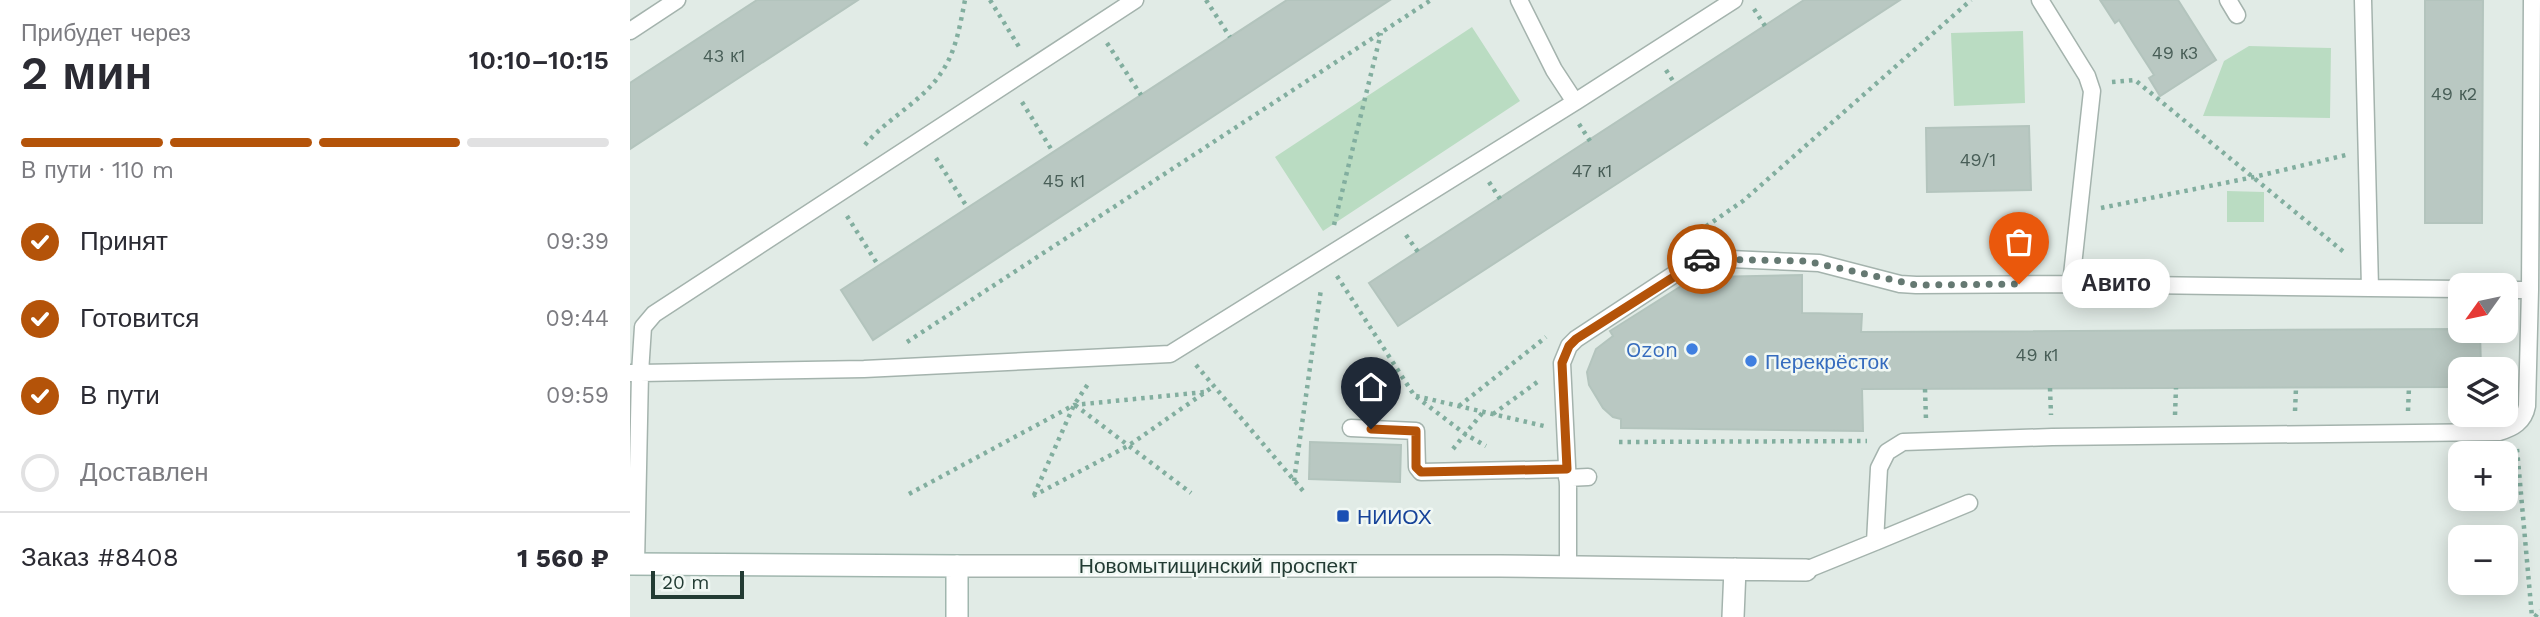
<!DOCTYPE html>
<html lang="ru">
<head>
<meta charset="utf-8">
<style>
	body { margin:0; font-family:"Work Sans",sans-serif; background:#f2f2f3; color:#2b2b33; height:100vh; display:flex; flex-direction:column; font-size:26px; white-space:nowrap }
	* { box-sizing:border-box; margin:0 }
	p { font-size:23px; color:#7c7c81 }
	.icon { flex:none; width:38px; height:38px; fill:none; stroke:currentColor; stroke-width:2; stroke-linecap:round; stroke-linejoin:round }
	.map { position:relative; flex:1; overflow:hidden }
	.details { display:flex; flex-direction:column; background:#fff; width:630px }
	.details>* { flex:none }
	.needle { width:46px; rotate:237deg }
	.tools { position:absolute; left:1818px; top:273px; display:grid; gap:14px }
	.tools a { display:grid; place-items:center; width:70px; height:70px; border-radius:14px; background:#fff; box-shadow:0 4px 18px #0003; font-size:35px }
	.scale { position:absolute; left:21px; bottom:18px; width:93px; box-sizing:border-box; padding-left:7px; border:4px solid #223b33; border-top:0; font-size:19px; line-height:24px; white-space:nowrap; color:#223b33; -webkit-text-stroke:5px #f1f8f4; paint-order:stroke }
	.pin { position:absolute; display:grid; place-items:center; width:60px; height:60px; color:#fff; margin:-72px -30px; border-radius:50% 50% 50% 0; rotate:-45deg; box-shadow:0 0 7px #0007 }
	.pin .icon { rotate:45deg }
	.courier { position:absolute; display:grid; place-items:center; width:70px; height:70px; margin:-35px; border:5px solid #b45309; border-radius:50%; background:#fff; color:#222; box-shadow:0 2px 9px #0007 }
	.bubble { position:absolute; height:49px; border-radius:21px; background:#fff; box-shadow:0 4px 18px #0003; font-size:23px; font-weight:600; line-height:49px; text-align:center }
	.overview em { font-style:normal; font-weight:600 }
	.overview div { display:flex; flex-direction:column-reverse }
	.overview { display:flex; align-items:center; justify-content:space-between; height:119px; padding:0 21px }
	h1 { font-size:46px; font-weight:600; line-height:52px }
	.bar { display:grid; grid-template-columns:repeat(4,1fr); gap:10px 7px; align-content:center; height:84px; padding:0 21px }
	.bar i { height:9px; border-radius:5px; background:#e1e1e2 }
	.bar .selected { background:#b45309 }
	.bar p { grid-column:span 4 }
	.line { display:flex; align-items:center; gap:18px; padding:0 21px; border-top:2px solid #e1e1e2 }
	.line div { flex:1 }
	ol { padding:0 21px; list-style:none }
	li { display:flex; align-items:center; gap:21px; height:77px }
	li p { margin-inline-start:auto }
	li .icon { padding:7px; border-radius:50%; background:#b45309; color:#fff; stroke-width:4 }
	li:last-child { color:#7c7c81 }
	li i { width:38px; height:38px; border:4px solid #e1e1e2; border-radius:50% }
	main { display:flex; flex:1; min-height:0 }
	.map>svg:first-child { display:block }
	.green { fill:#badcc2 }
	.building { fill:#b9c8c2; stroke:#b3c4bd; stroke-width:2 }
	.lines { fill:none; stroke-linecap:round; stroke-linejoin:round }
	.lane-casing { stroke:#a4b3ad; stroke-width:19 }
	.street-casing { stroke:#a4b3ad; stroke-width:24 }
	.secondary-casing { stroke:#a0b6ae; stroke-width:24 }
	.path { stroke:#82ae9f; stroke-width:4.5; stroke-dasharray:3.5 5; stroke-linecap:butt }
	.lane { stroke:#fff; stroke-width:16 }
	.street { stroke:#fff; stroke-width:21 }
	.secondary { stroke:#fff; stroke-width:21 }
	.done { stroke:#657972; stroke-width:7; stroke-dasharray:0 12.6 }
	.route { stroke:#b45309; stroke-width:9 }
	.shop-dot { fill:#3f7fe0; stroke:#f1f8f4; stroke-width:2.5 }
	.transit-dot { fill:#1a4fb4; stroke:#f1f8f4; stroke-width:2.5 }
	.labels { text-anchor:middle; dominant-baseline:central; stroke-width:5; stroke-linejoin:round; paint-order:stroke }
	.number-label { font-size:18px; fill:#485e57 }
	.shop-label { font-size:21px; fill:#366cbe; stroke:#f1f8f4; text-anchor:end }
	.transit-label { font-size:21px; fill:#164399; stroke:#f1f8f4; text-anchor:start }
	.street-label { font-size:21px; fill:#223b33; stroke:#f1f8f4 }
</style>
</head>
<body>
<main>
<section class="details">
<div class="overview"><div><h1>2 мин</h1><p>Прибудет через</p></div><em>10:10–10:15</em></div>
<div class="bar"><i class="selected"></i><i class="selected"></i><i class="selected"></i><i></i><p>В пути · 110 m</p></div>
<ol>
<li><svg class="icon" aria-label="check" viewBox="0 0 24 24"><path d="M5 12l5 5 9-10"/></svg>Принят<p>09:39</p></li>
<li><svg class="icon" aria-label="check" viewBox="0 0 24 24"><path d="M5 12l5 5 9-10"/></svg>Готовится<p>09:44</p></li>
<li><svg class="icon" aria-label="check" viewBox="0 0 24 24"><path d="M5 12l5 5 9-10"/></svg>В пути<p>09:59</p></li>
<li><i></i>Доставлен</li>
</ol>
<div class="line" style="height:91px"><div>Заказ #8408</div><b>1 560 ₽</b></div>
</section>
<div class="map">
<svg width="1910" height="617" viewBox="0 0 1910 617">
	<rect width="100%" height="100%" fill="#e1ebe6"/>
	<path class="green" d="M842 27 890 101 693 231 645 157Z
		M1393 31 1395 103 1324 106 1321 33Z
		M1619 46 1701 48 1700 118 1573 116 1594 61Z
		M1597 191 1634 192V222H1597Z"/>
	<path class="building" d="M127 0H228L0 149V83Z
		M657 0H760L243 340 211 290Z
		M1174 0H1270L768 326 739 283Z
		M1470 0H1548L1586 60 1530 96 1519 78 1524 75 1504 44 1489 20 1485 23Z
		M1795 0H1853L1852 223H1795Z
		M1399 126 1401 190 1297 192 1296 128Z
		M1075 271 1079 277 1172 275V313L1232 314 1231 332 1830 329 1850 331 1851 369H1830V387L1232 389 1233 431 991 428V419L983 417 973 408 959 385 957 372 966 349 983 336 980 331Z
		M680 442 771 445 770 482 679 479Z"/>
	<g class="lines">
		<defs>
			<path id="lane" d="M1598 0 1607 15
				M1733 0 1740 288 1830 289
				M0 31 47 0
				M945 102 1104 0
				M1441 284 1740 288
				M1876 290H1900L1902 0
				M0 373H10L13 327 24 314 505 0
				M721 428 786 431 787 467 791 472 937 469
				M937 478 958 477
				M1245 542 1339 503
				M6 564 10 373 234 369 540 354 945 102 924 70 889 0
				M938 567V486L932 363 939 346 946 339 1063 262 1078 258 1189 263 1270 284 1286 285 1441 284 1462 91 1457 76 1410 0
				M1176 570 1245 542 1249 468 1257 452 1273 442 1422 437 1869 432C1883 428 1894 422 1897 406L1900 290"/>
			<path id="street" d="M327 566H870L1176 570
				M1103 617 1105 569"/>
			<path id="secondary" d="M0 564 327 566V617"/>
		</defs>
		<use href="#lane" class="lane-casing"/>
		<use href="#street" class="street-casing"/>
		<use href="#secondary" class="secondary-casing"/>
		<path class="path" d="M360 0 391 50
			M576 0 600 37
			M1124 9 1135 26
			M477 43 511 95
			M1036 70 1045 84
			M1482 82 1505 80 1715 253
			M392 102 423 152
			M949 124 960 141
			M235 145C257 118 292 102 311 73 326 52 330 25 335 0
			M306 158 337 207
			M859 182 870 199
			M1471 208 1624 177 1716 155
			M217 216 248 265
			M704 225 751 33
			M776 235 788 252
			M1062 236 1113 201 1341 0
			M707 276 784 395 835 434 856 446
			M277 342 801 0
			M566 365 674 492
			M1420 388 1421 415
			M1295 389 1296 420
			M786 396 914 426
			M445 405 561 493
			M829 406 916 337
			M1665 411 1666 388
			M1778 411 1779 387
			M863 414 910 380
			M1545 415 1546 388
			M989 442 1237 441
			M823 449 853 412
			M1887 449 1902 617
			M664 481 691 289
			M279 494 444 405 575 392
			M404 495 444 405 460 381
			M403 496 498 446 584 386
			M1905 617 1910 610"/>
		<use href="#lane" class="lane"/>
		<use href="#street" class="street"/>
		<use href="#secondary" class="secondary"/>
	</g>
	<g class="lines">
		<path class="done" d="M1072 259 1176 261 1286 285 1389 284"/>
		<path class="route" d="M741 429 786 431V467L791 472 937 469 932 363 939 346 946 339 1072 259"/>
	</g>
	<g class="shop-dot">
		<circle cx="1062" cy="349" r="7"/>
		<circle cx="1121" cy="361" r="7"/>
	</g>
	<rect class="transit-dot" x="706" y="509" width="14" height="14" rx="3.5"/>
	<g class="labels">
		<g class="number-label">
			<text x="1545" y="52">49 к3</text>
			<text x="94" y="55">43 к1</text>
			<text x="1824" y="93">49 к2</text>
			<text x="1348" y="159">49/1</text>
			<text x="962" y="170">47 к1</text>
			<text x="434" y="180">45 к1</text>
			<text x="1407" y="354">49 к1</text>
		</g>
		<g class="shop-label">
			<text x="1048" y="349">Ozon</text>
			<text x="1135" y="361" text-anchor="start">Перекрёсток</text>
		</g>
		<g class="transit-label">
			<text x="727" y="516">НИИОХ</text>
		</g>
		<g class="street-label">
			<text x="588" y="565">Новомытищинский проспект</text>
		</g>
	</g>
</svg>
<div class="tools">
<a><svg class="needle" viewBox="-14 -14 28 28"><path d="M0-13l5 13h-10z" fill="#e53935"/><path d="M0 13l5-13h-10z" fill="#7c7c81"/></svg></a>
<a><svg class="icon" aria-label="layers" viewBox="0 0 24 24"><path d="M12 4l9 5-9 5-9-5zM3 14l9 5 9-5"/></svg></a>
<a>+</a>
<a>−</a>
</div>
<div class="scale">20 m</div>
<div class="pin" style="left:1389px;top:284px;background:#ea580c"><svg class="icon" aria-label="bag" viewBox="0 0 24 24"><path d="M5 8h14l-1 12H6zM9 8a3 3 0 0 1 6 0"/></svg></div>
<div class="pin" style="left:741px;top:429px;background:#1f2937"><svg class="icon" aria-label="home" viewBox="0 0 24 24"><path d="M3 11l9-7 9 7M6 9v11h12V9"/></svg></div>
<div class="courier" style="left:1072px;top:259px"><svg class="icon" aria-label="car" viewBox="0 0 24 24"><path d="M5 17H2v-5l4-1 3-4h7l3 4 3 1v5h-3M9 17h6M6 11h13"/><circle cx="7" cy="17" r="2"/><circle cx="17" cy="17" r="2"/></svg></div>
<div class="bubble" style="left:1432px;top:259px;width:108px">Авито</div>
</div>
</main>
</body>
</html>
